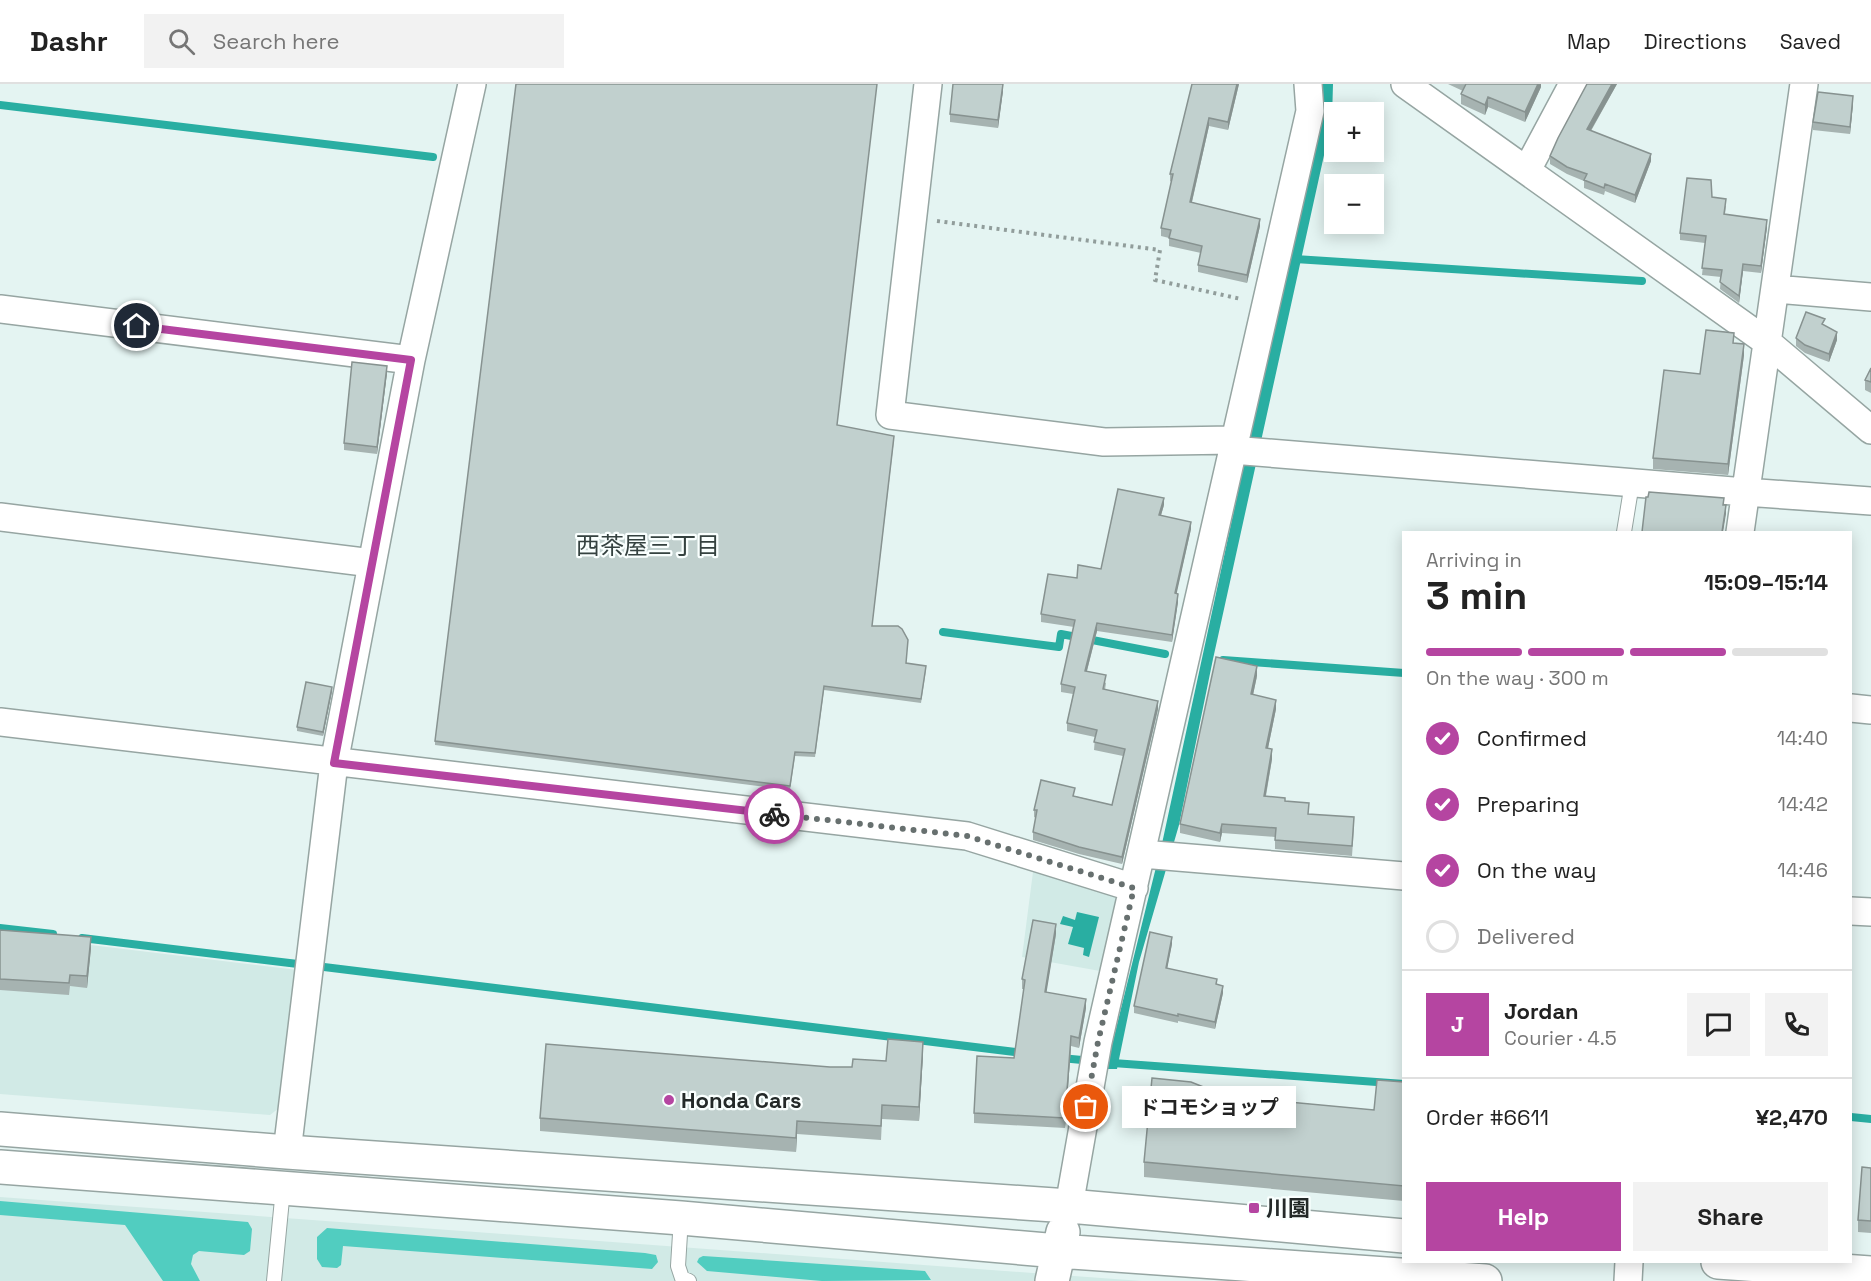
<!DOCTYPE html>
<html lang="en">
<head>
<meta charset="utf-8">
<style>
	body { margin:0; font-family:"Space Grotesk","Noto Sans JP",sans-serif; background:#f2f2f2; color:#222; height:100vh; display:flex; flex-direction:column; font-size:22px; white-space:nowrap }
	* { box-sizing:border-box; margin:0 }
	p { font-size:20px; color:#767676 }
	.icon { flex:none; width:33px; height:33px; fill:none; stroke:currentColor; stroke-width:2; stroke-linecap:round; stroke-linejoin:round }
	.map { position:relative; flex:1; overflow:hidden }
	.sheet { position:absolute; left:1402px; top:447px; width:450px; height:732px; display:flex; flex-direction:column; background:#fff; border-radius:0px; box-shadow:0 3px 15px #0003 }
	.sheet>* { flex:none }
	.buttons { position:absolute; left:1324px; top:18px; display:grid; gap:12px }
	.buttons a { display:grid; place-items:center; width:60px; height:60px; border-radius:0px; background:#fff; box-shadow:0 3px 15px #0003; font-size:30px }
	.pin { position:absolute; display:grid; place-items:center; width:51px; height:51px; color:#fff; margin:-26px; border:3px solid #fff; border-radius:50%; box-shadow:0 2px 6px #0007 }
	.courier { position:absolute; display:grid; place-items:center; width:60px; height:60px; margin:-30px; border:4px solid #b545a1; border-radius:50%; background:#fff; color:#222; box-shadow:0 2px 8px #0007 }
	.bubble { position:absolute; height:42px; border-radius:0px; background:#fff; box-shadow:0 3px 15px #0003; font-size:20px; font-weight:700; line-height:42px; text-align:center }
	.overview em { font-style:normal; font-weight:700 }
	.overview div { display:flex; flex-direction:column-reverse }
	.overview { display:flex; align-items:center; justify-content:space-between; height:102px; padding:0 24px }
	h1 { font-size:39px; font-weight:700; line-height:45px }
	.bar { display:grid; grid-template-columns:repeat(4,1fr); gap:9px 6px; align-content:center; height:72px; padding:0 24px }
	.bar i { height:8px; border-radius:4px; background:#e0e0e0 }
	.bar .current { background:#b545a1 }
	.bar p { grid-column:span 4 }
	.line { display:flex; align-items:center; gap:15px; padding:0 24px; border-top:2px solid #e0e0e0 }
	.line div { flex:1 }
	.round { display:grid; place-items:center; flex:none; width:63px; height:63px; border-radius:0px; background:#f2f2f2 }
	ol { padding:0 24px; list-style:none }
	li { display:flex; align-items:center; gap:18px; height:66px }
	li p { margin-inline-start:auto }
	li .icon { padding:6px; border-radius:50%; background:#b545a1; color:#fff; stroke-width:4 }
	li:last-child { color:#767676 }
	li i { width:33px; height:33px; border:3px solid #e0e0e0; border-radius:50% }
	.primary-button { display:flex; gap:12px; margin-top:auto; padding:12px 24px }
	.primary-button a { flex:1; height:69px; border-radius:0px; background:#b545a1; color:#fff; font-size:24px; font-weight:700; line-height:69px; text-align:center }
	.primary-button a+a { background:#f2f2f2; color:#222 }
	header { display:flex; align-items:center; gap:36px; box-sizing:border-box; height:84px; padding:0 30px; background:#fff; border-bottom:2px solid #e0e0e0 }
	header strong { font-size:28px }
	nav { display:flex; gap:33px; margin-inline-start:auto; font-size:21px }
	.search { width:420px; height:54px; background:#f2f2f2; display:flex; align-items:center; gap:15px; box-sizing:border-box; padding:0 21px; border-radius:0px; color:#767676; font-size:22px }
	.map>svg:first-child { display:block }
	.built { fill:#d1eae6 }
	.forest { fill:#51cdc0 }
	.water { fill:#29aea2 }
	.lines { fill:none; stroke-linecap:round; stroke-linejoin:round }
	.stream { stroke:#29aea2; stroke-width:8 }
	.lane-casing { stroke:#96a5a2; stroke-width:16 }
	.street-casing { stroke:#96a5a2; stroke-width:30 }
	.secondary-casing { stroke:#96a5a2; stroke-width:36 }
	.path { stroke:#919d9b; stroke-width:4; stroke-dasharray:3 4.5; stroke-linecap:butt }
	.lane { stroke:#fff; stroke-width:14 }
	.street { stroke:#fff; stroke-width:27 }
	.secondary { stroke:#fff; stroke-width:33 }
	.wall { fill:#a6b3b1 }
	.shaded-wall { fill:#879290 }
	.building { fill:#c1d0ce; stroke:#879290; stroke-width:1.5 }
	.done { stroke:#67706f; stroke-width:6; stroke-dasharray:0 10.8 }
	.route { stroke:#b545a1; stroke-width:8 }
	.poi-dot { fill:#b545a1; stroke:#f9fffe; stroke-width:2 }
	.labels { text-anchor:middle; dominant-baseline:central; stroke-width:4.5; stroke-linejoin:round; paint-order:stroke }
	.poi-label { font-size:22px; font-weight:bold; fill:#232928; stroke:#f9fffe; text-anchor:start }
	.neighbourhood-label { font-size:24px; fill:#354240; stroke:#f9fffe }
</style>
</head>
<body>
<header>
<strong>Dashr</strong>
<div class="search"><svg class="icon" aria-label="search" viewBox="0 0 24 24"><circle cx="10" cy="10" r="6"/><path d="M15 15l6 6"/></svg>Search here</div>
<nav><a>Map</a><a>Directions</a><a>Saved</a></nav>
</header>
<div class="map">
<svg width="1871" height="1197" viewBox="0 0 1871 1197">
	<rect width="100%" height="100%" fill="#e4f4f2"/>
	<path class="built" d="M1033 788 1113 810 1118 818 1100 887 1022 873Z
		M0 850 298 886 283 1021 270 1031 0 1010Z
		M0 1113 1142 1197H0Z"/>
	<path class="forest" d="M0 1117 248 1138 252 1145 250 1167 244 1171 199 1167 193 1171 191 1180 200 1197H163L125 1141 0 1131Z
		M327 1144 645 1169 656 1171 658 1178 652 1185 343 1162 341 1181 337 1184 322 1183 317 1175V1153Z
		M703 1172 925 1187 931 1196 822 1197 707 1187 697 1178 699 1174Z"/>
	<path class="water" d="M1323 0H1333L1332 35 1213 575 1179 741 1139 878 1117 985H1106L1163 755 1250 352 1323 32Z
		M1077 828 1099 833 1089 873 1083 871 1084 864 1068 860 1073 843 1060 840 1063 832 1075 836Z"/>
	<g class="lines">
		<path class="stream" d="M0 21 433 73
			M1295 175 1642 197
			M943 548 1059 563 1061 550 1165 570
			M1223 576 1404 589
			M0 844 53 850
			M82 854 298 880
			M324 883 1023 969
			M1061 974 1082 976
			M1113 979 1404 1000
			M1851 1033 1871 1035"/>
		<defs>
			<path id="lane" d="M1624 448 1632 399
				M681 1134 678 1182 682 1194 689 1197
				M274 1197 283 1105"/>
			<path id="street" d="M928 0 890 331 1104 358 1234 356
				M1405 0 1767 258 1871 346
				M1527 86 1573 0
				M1775 205 1871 213
				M0 225 411 276
				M1232 366 1745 408 1871 417
				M0 433 372 479
				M1740 448 1804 0
				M1851 624 1871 626
				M0 638 967 752 1134 804
				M1142 770 1404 792
				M1851 827 1871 828
				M287 1068 334 679 411 276 472 0
				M1069 1122 1098 958 1310 27 1308 0
				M1628 1197 1629 1178"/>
			<path id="secondary" d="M0 1045 287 1068 1069 1122 1404 1152
				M0 1083 681 1134 1058 1167 1485 1197
				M1718 1178 1871 1189
				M1052 1197 1063 1148"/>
		</defs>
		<use href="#lane" class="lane-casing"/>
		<use href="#street" class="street-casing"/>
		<use href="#secondary" class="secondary-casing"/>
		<path class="path" d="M937 137 1160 166 1155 196 1241 215"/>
		<use href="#lane" class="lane"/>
		<use href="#street" class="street"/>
		<use href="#secondary" class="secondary"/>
	</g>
	<path class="wall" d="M1192 0H1239L1228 46 1209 42 1192 118 1260 142 1247 199 1198 188V181L1201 169 1169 162V154L1161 152V144L1172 98 1170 97V90Z
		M1448 0H1541V3L1525 38 1488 23 1485 31 1461 20V10L1463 7Z
		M1587 0H1617L1591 47 1651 77 1635 119 1605 107 1604 111 1584 104V97L1567 90 1550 80V72Z
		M1003 7 998 44 950 38V30Z
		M1853 20 1850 50 1813 46V38Z
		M1712 113 1726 122 1725 130 1767 143 1761 189 1743 187 1739 219 1720 205 1721 193 1702 191 1705 159 1680 156V149Z
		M1825 242 1837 256 1829 278 1805 269 1796 262V254Z
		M1734 259 1744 271 1728 391 1653 385V374L1700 290Z
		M1871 284V309L1865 306V296Z
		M387 289 377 370 344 366V359Z
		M837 341 894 356 872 542 907 579 926 586 921 619 824 606 815 673 795 672 790 706 435 661V657Z
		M1164 421 1161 431 1191 445 1176 510 1178 518 1172 558 1097 547 1087 587 1106 599 1105 606 1158 625 1122 780 1079 770 1033 756V748L1036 734 1034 733V726L1075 712 1112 721 1123 672 1094 666 1095 653 1067 647V639L1073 610 1061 608V600L1074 543 1041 538V530L1077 494 1101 485Z
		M1257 592 1253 611 1276 625 1268 664 1272 675 1266 712 1285 717 1309 730 1354 743 1352 772 1275 765V753L1222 749 1220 758 1180 749V740Z
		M332 607 323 652 297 647V643Z
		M0 846 91 864 87 904 70 902 69 911 0 906Z
		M1056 850 1046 908 1086 924 1079 964 1071 962 1065 1044 974 1039V1029L1014 974 1024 905H1022V895Z
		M1172 860 1167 884 1217 901 1223 909 1215 945 1178 937V939L1134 929V922Z
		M923 971 919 1037 882 1035 881 1056 797 1050 796 1068 540 1047V1034L830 983H852Z
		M1404 998V1117L1144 1093V1078L1226 1012 1374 1026Z
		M1871 1084V1149L1858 1148V1136Z"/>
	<path class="shaded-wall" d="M1003 0V7L998 44V36Z
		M1237 0H1239L1228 46V38Z
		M1538 0H1541V3L1525 38V28Z
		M1612 0H1617L1587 53V45Z
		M1853 12V20L1850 50V43Z
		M1488 13V23L1485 31V21Z
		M1209 34V42L1190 126V118Z
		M1651 70V77L1635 119V111Z
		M1260 135V142L1247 199V191Z
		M1767 136V143L1761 189V182Z
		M1743 180V187L1739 219V212Z
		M1837 248V256L1829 278V270Z
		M1744 260V271L1728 391V380Z
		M387 282V289L377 370V363Z
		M1164 414V421L1159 438V431Z
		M1726 421V430L1723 448H1722Z
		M1191 438V445L1175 517V509Z
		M1178 510V518L1172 558V551Z
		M1097 539V547L1085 594V587Z
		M1257 582V592L1251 620V610Z
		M332 603V607L323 652V648Z
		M1276 616V625L1266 674V664Z
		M1158 617V625L1122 780V773Z
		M1272 665V675L1264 721V712Z
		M1222 740V749L1220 758V749Z
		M1056 840V850L1045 918V908Z
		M91 853V864L87 904V892Z
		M1172 853V860L1166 891V884Z
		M1223 902V909L1215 945V938Z
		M1086 915V924L1079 964V954Z
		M1071 952V962L1065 1044V1034Z
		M923 958V971L919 1037V1023Z
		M797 1037V1050L796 1068V1054Z"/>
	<path class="building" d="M516 0H877L837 341 894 352 872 542H898L902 545 908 556 906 579 926 582 921 615 824 602 815 669 795 668 790 702 435 657Z
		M953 0H1003L998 36 950 30Z
		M1192 0H1237L1228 38 1209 34 1190 118 1260 135 1247 191 1198 181 1202 162 1169 154 1171 146 1161 144 1173 90H1170Z
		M1466 0H1538L1525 28 1488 13 1485 21 1461 10Z
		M1587 0H1612L1587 45 1651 70 1635 111 1605 100 1604 104 1584 96 1587 90 1567 83 1550 72 1558 54Z
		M1818 8 1853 12 1850 43 1813 38Z
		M1687 94 1711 96 1712 113 1726 115 1724 130 1767 136 1761 182 1743 180 1739 212 1720 198 1722 186 1702 184 1706 152 1680 149Z
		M1806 228 1825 235 1822 240 1837 248 1829 270 1805 261 1796 254Z
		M1706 246 1734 249 1733 259 1744 260 1728 380 1653 374 1664 286 1700 290Z
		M352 278 387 282 377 363 344 359Z
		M1871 284V298L1865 296Z
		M1118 405 1164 414 1159 431 1191 438 1175 509 1178 510 1172 551 1097 539 1085 587 1106 591 1103 605 1158 617 1122 773 1079 763 1033 748 1037 726H1034L1041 696 1075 704 1073 712 1112 721 1125 665 1094 658 1097 646 1067 639 1075 603 1061 600 1075 536 1041 530 1048 490 1077 494 1078 481 1101 485Z
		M1649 408 1724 414 1723 421H1726L1722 448H1642L1646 413H1648Z
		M1216 573 1257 582 1251 610 1276 616 1266 664 1272 665 1264 712 1285 714V717L1309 719 1308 730 1354 733 1352 762 1275 756 1276 744 1222 740 1220 749 1180 740Z
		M306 598 332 603 323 648 297 643Z
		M1033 836 1056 840 1045 908 1086 915 1079 954 1071 952 1065 1034 974 1029 977 972 1014 974 1025 896 1022 895Z
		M0 846 91 853 87 892 70 891 69 899 0 895Z
		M1150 848 1172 853 1166 884 1217 895 1216 900 1223 902 1215 938 1178 930V932L1134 922Z
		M888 955 923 958 919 1023 882 1021 881 1042 797 1037 796 1054 540 1034 546 960 830 983H852L853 975 886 977Z
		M1152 994 1191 998 1226 1012 1374 1026 1377 996 1404 998V1102L1144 1078Z
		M1862 1083 1871 1084V1137L1858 1136Z"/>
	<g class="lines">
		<path class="done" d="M774 730 967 752 1134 804 1098 958 1086 1023"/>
		<path class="route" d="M137 242 411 276 334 679 774 730"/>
	</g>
	<g class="poi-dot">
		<circle cx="669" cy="1016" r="6"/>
		<rect x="1248" y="1118" width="12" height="12" rx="3"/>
	</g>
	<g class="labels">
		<g class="poi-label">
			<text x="681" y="1016">Honda Cars</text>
			<text x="1266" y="1124">川園</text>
		</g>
		<g class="neighbourhood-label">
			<text x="648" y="461">西茶屋三丁目</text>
		</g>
	</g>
</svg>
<div class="buttons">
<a>+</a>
<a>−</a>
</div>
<div class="pin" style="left:1086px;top:1023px;background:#ea580c"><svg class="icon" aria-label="bag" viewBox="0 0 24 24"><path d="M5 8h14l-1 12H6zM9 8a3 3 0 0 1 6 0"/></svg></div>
<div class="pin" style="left:137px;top:242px;background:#1f2937"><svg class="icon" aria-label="home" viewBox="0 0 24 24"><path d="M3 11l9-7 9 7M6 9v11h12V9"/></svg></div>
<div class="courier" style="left:774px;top:730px"><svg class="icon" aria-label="bike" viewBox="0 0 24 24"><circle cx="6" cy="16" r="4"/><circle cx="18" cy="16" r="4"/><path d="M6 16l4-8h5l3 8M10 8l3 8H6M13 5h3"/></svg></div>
<div class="bubble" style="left:1122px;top:1002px;width:174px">ドコモショップ</div>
<section class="sheet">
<div class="overview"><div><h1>3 min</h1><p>Arriving in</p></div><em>15:09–15:14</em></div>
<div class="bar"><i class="current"></i><i class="current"></i><i class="current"></i><i></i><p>On the way · 300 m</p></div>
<ol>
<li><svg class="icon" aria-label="check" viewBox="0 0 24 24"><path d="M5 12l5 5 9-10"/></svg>Confirmed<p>14:40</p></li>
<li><svg class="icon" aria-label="check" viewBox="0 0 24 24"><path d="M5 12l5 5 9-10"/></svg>Preparing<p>14:42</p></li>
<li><svg class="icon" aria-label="check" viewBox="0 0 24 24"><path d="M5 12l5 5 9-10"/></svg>On the way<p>14:46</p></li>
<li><i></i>Delivered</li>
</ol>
<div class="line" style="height:108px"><b class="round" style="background:#b545a1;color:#fff">J</b><div><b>Jordan</b><p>Courier · 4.5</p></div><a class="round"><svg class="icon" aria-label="chat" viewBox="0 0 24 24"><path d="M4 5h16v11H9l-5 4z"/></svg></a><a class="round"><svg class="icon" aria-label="phone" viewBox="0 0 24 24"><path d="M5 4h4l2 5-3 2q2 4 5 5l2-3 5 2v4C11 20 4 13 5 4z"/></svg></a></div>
<div class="line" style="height:78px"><div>Order #6611</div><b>¥2,470</b></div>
<div class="primary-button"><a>Help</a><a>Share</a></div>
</section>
</div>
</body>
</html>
